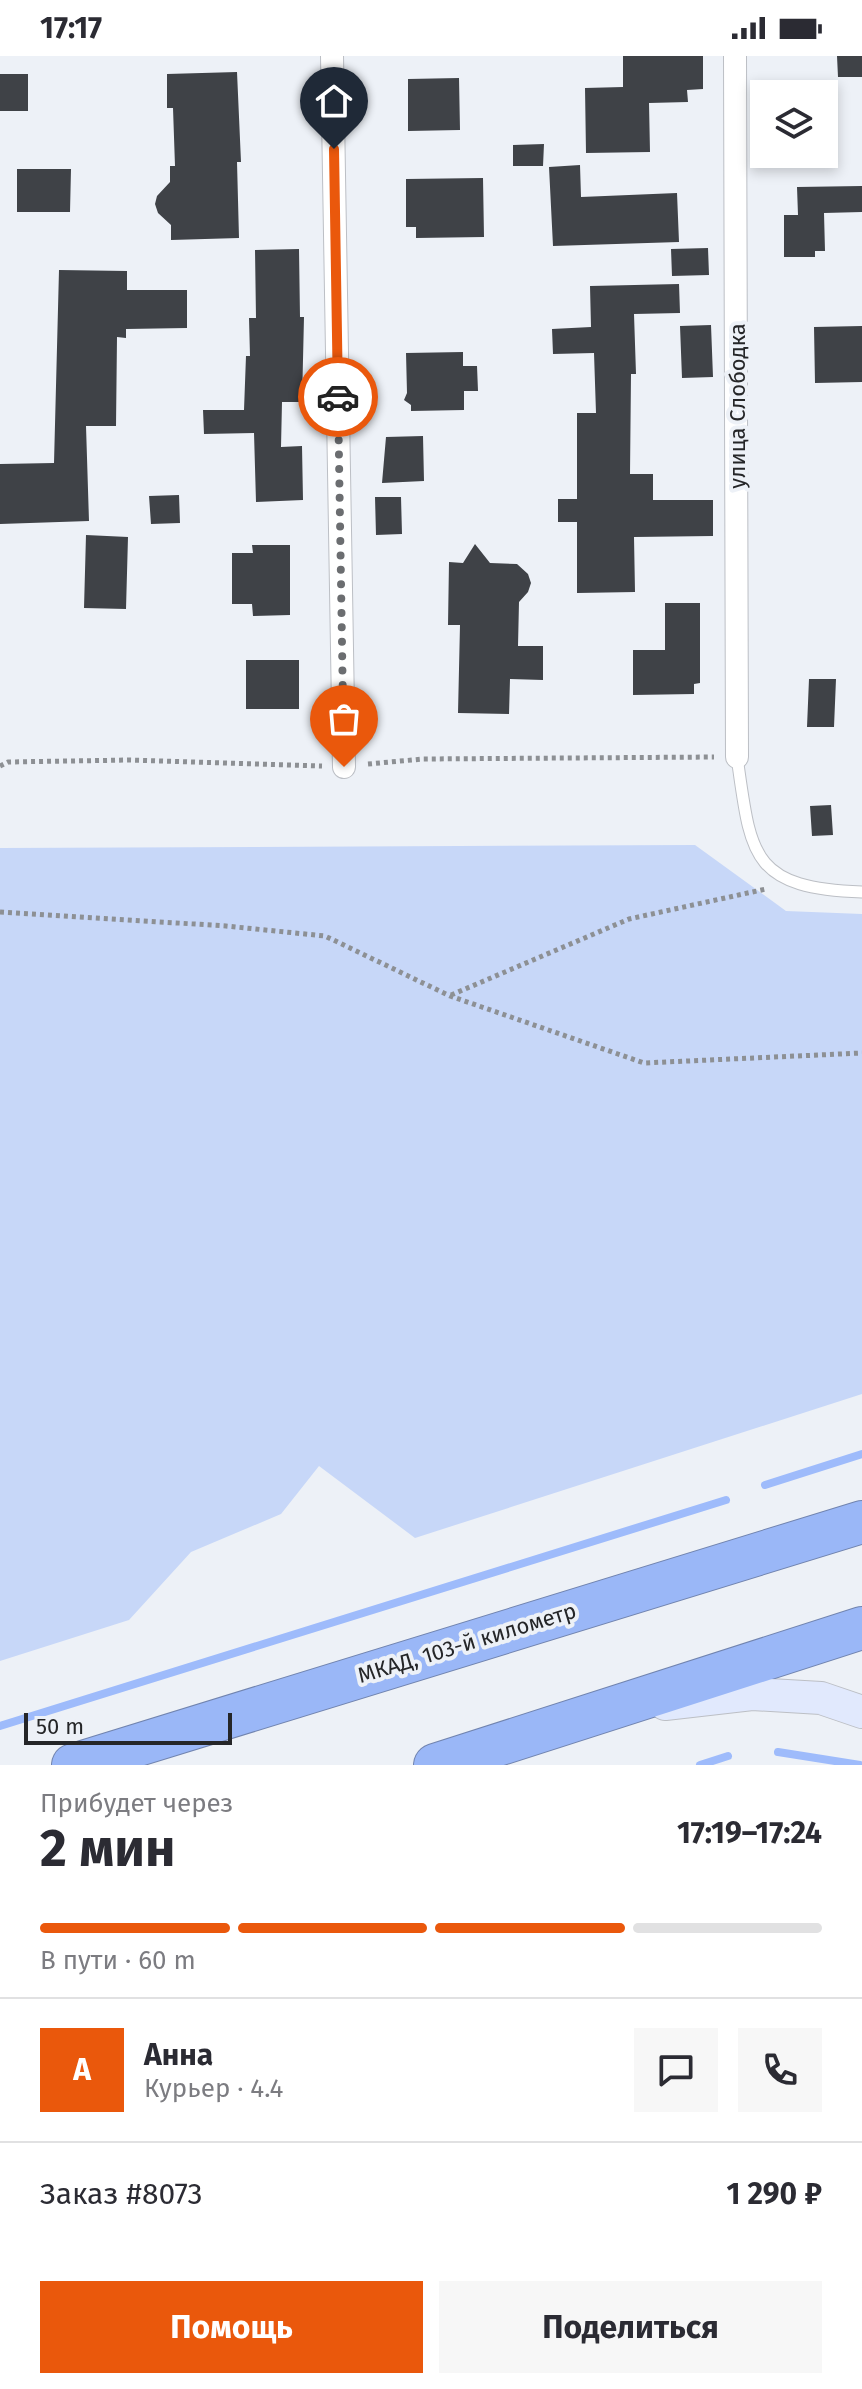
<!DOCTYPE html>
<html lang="ru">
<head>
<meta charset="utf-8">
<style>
	body { margin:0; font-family:"Fira Sans",sans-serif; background:#f7f7f7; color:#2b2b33; height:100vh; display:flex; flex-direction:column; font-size:30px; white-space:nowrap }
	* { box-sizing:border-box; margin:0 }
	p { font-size:26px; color:#7c7c81 }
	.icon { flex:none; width:44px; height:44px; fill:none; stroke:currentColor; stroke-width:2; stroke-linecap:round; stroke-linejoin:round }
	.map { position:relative; height:1709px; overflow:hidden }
	.details { display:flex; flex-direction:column; background:#fff; flex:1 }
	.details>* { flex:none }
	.tools { position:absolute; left:750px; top:24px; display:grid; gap:16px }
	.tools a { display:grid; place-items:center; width:88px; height:88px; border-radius:0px; background:#fff; box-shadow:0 4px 12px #0003; font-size:40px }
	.scale { position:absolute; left:24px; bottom:20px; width:208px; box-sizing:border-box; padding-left:8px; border:4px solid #252628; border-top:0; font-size:22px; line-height:28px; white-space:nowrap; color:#252628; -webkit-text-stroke:6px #edf1f7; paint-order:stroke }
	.pin { position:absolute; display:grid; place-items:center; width:68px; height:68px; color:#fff; margin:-82px -34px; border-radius:50% 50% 50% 0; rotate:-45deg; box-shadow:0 0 8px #0007 }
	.pin .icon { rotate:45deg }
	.courier { position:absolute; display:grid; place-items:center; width:80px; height:80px; margin:-40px; border:6px solid #ea580c; border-radius:50%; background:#fff; color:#222; box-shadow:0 2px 10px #0007 }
	.summary em { font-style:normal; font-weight:700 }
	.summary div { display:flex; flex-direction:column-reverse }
	.summary { display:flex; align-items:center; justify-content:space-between; height:136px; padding:0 40px }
	h1 { font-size:52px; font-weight:700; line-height:60px }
	.bar { display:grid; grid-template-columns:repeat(4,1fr); gap:12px 8px; align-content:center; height:96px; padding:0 40px }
	.bar i { height:10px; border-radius:6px; background:#e1e1e2 }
	.bar .active { background:#ea580c }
	.bar p { grid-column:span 4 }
	.line { display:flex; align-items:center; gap:20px; padding:0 40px; border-top:2px solid #e1e1e2 }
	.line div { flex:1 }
	.round { display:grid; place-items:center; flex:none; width:84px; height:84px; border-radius:0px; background:#f7f7f7 }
	.button { display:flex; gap:16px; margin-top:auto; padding:16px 40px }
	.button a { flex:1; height:92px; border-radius:0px; background:#ea580c; color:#fff; font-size:32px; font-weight:700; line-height:92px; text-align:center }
	.button a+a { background:#f7f7f7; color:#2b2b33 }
	.status { display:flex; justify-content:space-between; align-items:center; height:56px; padding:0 40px; background:#fff; direction:ltr }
	.status svg { height:22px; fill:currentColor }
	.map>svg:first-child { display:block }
	.green { fill:#c7d7f8 }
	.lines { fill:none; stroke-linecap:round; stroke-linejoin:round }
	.stream { stroke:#9ebbfb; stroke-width:8 }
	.building { fill:#3f4247 }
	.lane-casing { stroke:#bcbfc5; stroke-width:13 }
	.street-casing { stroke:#bcbfc5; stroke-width:24 }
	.secondary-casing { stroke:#bcbfc5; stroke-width:34 }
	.highway-casing { stroke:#7184af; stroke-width:44 }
	.path { stroke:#8d9094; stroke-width:5; stroke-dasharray:4 4; stroke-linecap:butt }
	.lane { stroke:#fff; stroke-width:11 }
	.street { stroke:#fff; stroke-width:22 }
	.secondary { stroke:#e1e9fd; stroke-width:32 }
	.highway { stroke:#9ab7f7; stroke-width:42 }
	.done { stroke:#6b6d70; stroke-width:8; stroke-dasharray:0 14.4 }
	.route { stroke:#ea580c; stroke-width:10 }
	.labels { text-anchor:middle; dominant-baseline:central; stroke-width:8; stroke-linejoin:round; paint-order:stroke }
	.street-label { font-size:22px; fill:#252628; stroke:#edf1f7 }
</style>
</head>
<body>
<div class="status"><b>17:17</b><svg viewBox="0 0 49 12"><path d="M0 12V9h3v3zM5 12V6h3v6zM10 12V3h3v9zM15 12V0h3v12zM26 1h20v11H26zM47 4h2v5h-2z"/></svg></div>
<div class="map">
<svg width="862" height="1709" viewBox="0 0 862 1709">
	<rect width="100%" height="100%" fill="#edf1f7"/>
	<path class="green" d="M695 789 786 855 862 858V1338L415 1482 319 1410 281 1458 191 1496 129 1564 0 1605V792Z"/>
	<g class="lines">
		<path class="stream" d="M765 1429 862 1398
			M0 1670 726 1444
			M778 1696 860 1709
			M700 1709 728 1700"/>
	</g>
	<path class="building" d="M623 0H703V33L687 34 688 46 649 47 650 96 586 97 585 32 623 31Z
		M837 0H862V21H838Z
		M237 16 241 106H237L239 182 171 184V169L158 157 155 148 157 140 170 126V110H175L173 52H167V18Z
		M0 18H28V55H0Z
		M459 22 460 74 408 75V23Z
		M544 88 543 110H513V89Z
		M580 109 581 141 677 137 679 186 553 190 549 111Z
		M17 113H71L70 156H17Z
		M483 122 484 181 416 182V171H406V123Z
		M862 130V156L824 157 825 195H815V201H784V159H798L797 131Z
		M708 192 709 219 672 220 671 193Z
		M299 193 300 261H304L302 346H282L281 391 302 390 303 444 256 446 254 377 204 378 203 354H244L246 300H250L249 262H256L255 194Z
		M59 214 127 215V234H187V272L126 273V282L117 281 116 370H86L89 465 0 468V408L54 407Z
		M679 228 680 257 634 258 636 318H631L630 418H653V444H713V480L634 481 635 536 577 537V466H558V443H577V357H596L594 297 553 298 552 273 591 271 590 230Z
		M711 269 713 321 682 322 680 270Z
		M862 270V326L815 327 814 271Z
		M463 296V310H477L478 335H464V354L411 355V349L404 344 407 337 406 297Z
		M423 380 424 425 382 427 386 381Z
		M179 439 180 467 151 468 149 440Z
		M375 441H401L402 478 376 479Z
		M86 479 128 481 126 553 84 552Z
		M475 488 490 507 517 508 528 518 531 527 528 536 519 546 518 590H543V624L510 623 509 658 458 657 460 569H448L449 506 463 507Z
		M252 489H290V559L253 560 252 548H232V497H253Z
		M665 547H700V627L694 628V638L633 639V594H665Z
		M246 604H299V653H246Z
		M809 623H836L834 671H807Z
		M831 749 833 779 812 780 810 750Z"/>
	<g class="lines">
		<defs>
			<path id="lane" d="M737 701C751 799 750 832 862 836"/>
			<path id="street" d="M332 0 344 711
				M735 0 737 701"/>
			<path id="secondary" d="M665 1648 752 1638 821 1642 862 1656"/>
			<path id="highway" d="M73 1709 862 1466
				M435 1709 862 1572"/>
		</defs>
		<use href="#lane" class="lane-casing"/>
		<use href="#street" class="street-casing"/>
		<use href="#secondary" class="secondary-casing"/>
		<use href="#highway" class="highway-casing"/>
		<path class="path" d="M368 708 423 703 714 701
			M0 710 8 706 130 704 322 710
			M0 856 226 870 325 880 450 940 644 1007 862 997
			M451 939 629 863 766 833"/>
		<use href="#lane" class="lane"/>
		<use href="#street" class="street"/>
		<use href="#secondary" class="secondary"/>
		<use href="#highway" class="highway"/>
	</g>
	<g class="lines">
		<path class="done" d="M338 341 344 711"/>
		<path class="route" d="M334 93 338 341"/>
	</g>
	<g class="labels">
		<g class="street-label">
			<text transform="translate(737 350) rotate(-90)">улица Слободка</text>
			<text transform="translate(467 1587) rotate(-17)">МКАД, 103-й километр</text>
		</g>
	</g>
</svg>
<div class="tools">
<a><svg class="icon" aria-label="layers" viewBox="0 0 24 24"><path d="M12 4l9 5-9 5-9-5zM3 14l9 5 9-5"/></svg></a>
</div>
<div class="scale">50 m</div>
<div class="pin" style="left:344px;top:711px;background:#ea580c"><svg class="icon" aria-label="bag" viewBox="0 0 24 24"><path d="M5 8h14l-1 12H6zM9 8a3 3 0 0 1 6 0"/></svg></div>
<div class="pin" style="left:334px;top:93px;background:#1f2937"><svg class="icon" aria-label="home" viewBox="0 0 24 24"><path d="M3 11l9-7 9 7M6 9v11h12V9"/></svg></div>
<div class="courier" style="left:338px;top:341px"><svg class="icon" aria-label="car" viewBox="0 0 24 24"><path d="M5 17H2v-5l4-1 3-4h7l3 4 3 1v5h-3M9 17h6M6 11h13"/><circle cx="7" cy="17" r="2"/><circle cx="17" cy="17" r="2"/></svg></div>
</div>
<section class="details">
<div class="summary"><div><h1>2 мин</h1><p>Прибудет через</p></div><em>17:19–17:24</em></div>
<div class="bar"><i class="active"></i><i class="active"></i><i class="active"></i><i></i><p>В пути · 60 m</p></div>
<div class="line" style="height:144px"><b class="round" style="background:#ea580c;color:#fff">А</b><div><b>Анна</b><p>Курьер · 4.4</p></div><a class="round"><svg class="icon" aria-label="chat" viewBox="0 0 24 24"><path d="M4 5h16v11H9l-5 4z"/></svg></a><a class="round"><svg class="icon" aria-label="phone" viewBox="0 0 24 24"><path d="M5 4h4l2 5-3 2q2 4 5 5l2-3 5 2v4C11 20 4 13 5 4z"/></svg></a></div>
<div class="line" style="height:104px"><div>Заказ #8073</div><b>1 290 ₽</b></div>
<div class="button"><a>Помощь</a><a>Поделиться</a></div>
</section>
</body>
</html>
